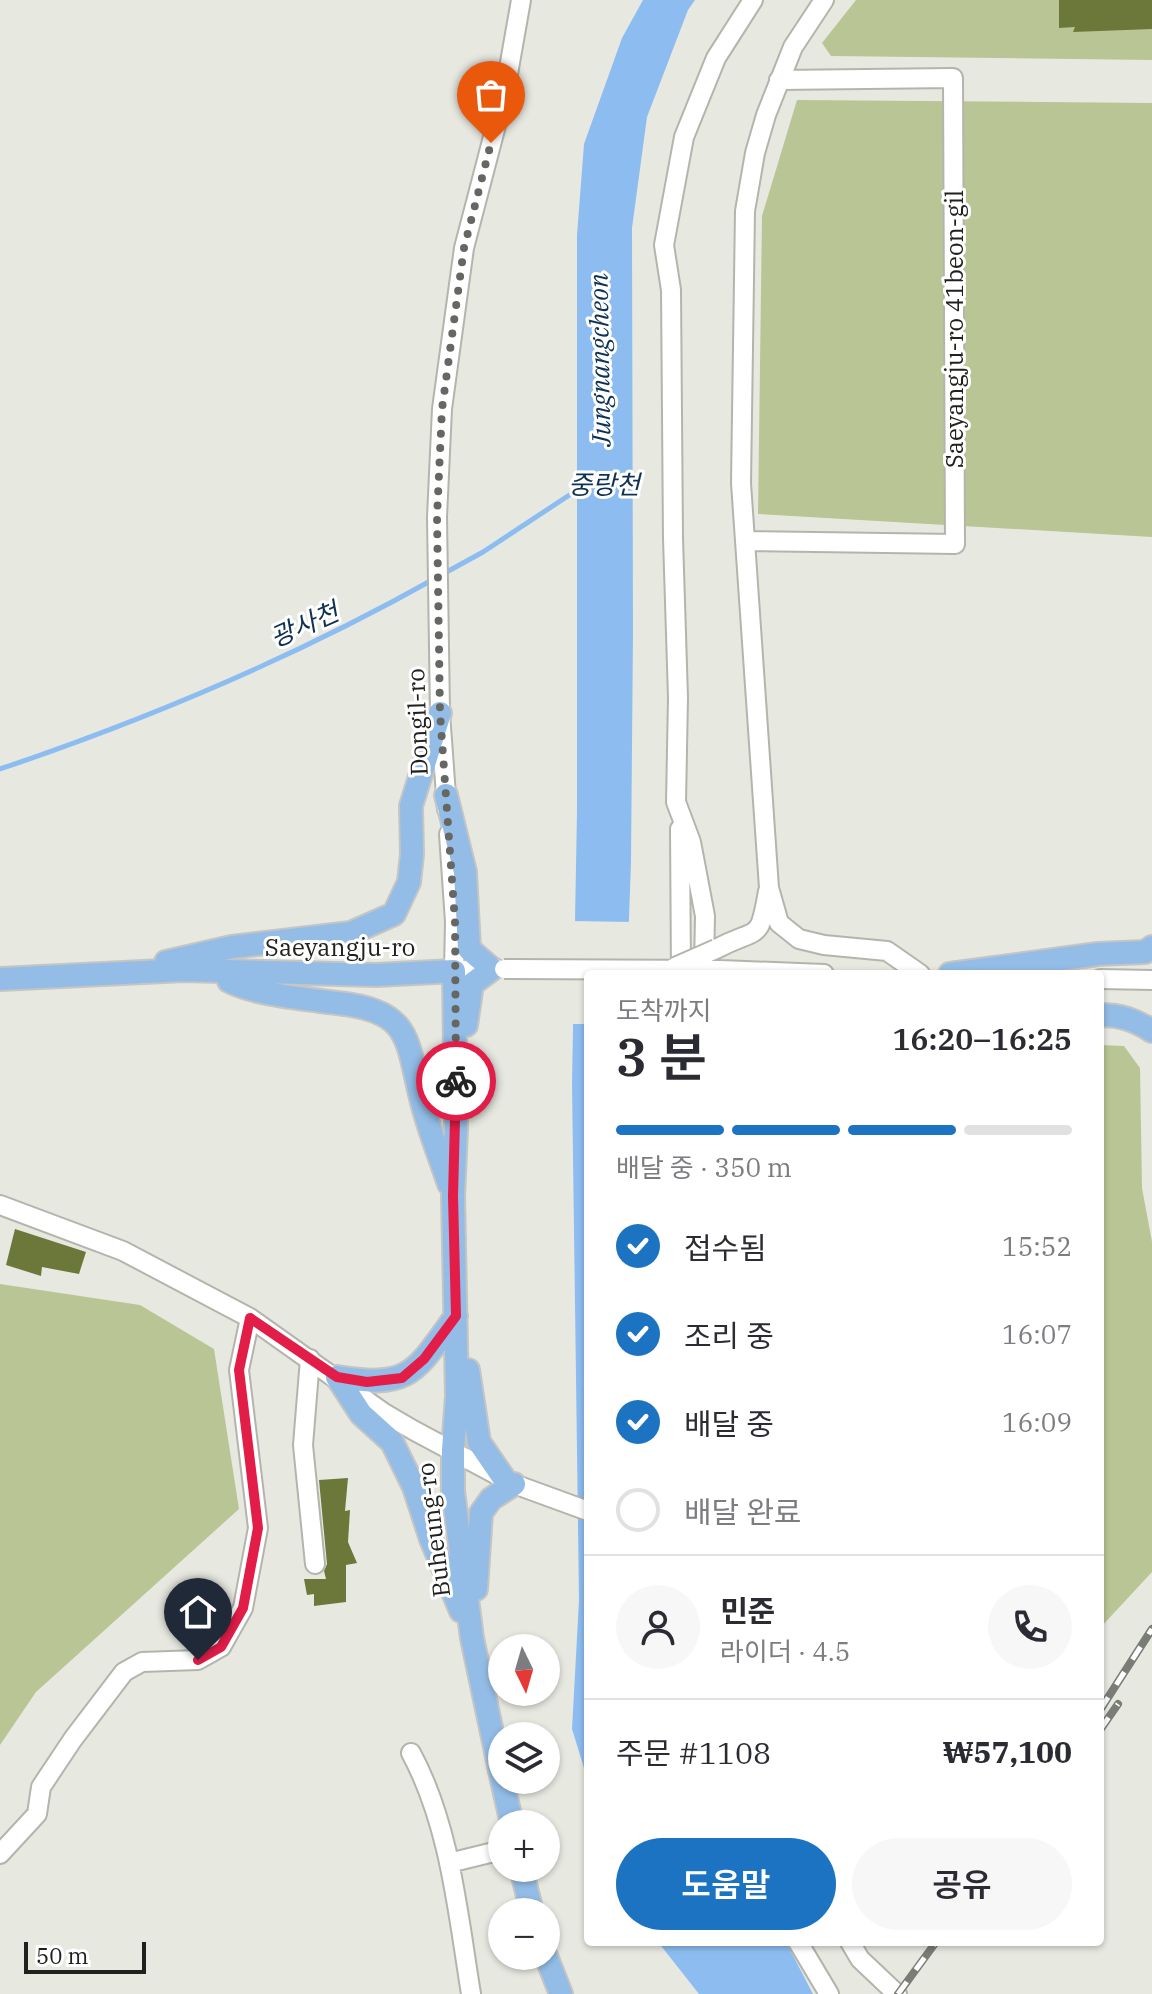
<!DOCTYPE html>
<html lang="ko">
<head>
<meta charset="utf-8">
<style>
	body { margin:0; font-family:"IBM Plex Serif","Noto Sans KR",serif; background:#f7f7f7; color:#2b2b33; height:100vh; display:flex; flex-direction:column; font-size:30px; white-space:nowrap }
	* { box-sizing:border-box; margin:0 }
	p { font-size:26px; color:#7c7c81 }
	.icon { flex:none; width:44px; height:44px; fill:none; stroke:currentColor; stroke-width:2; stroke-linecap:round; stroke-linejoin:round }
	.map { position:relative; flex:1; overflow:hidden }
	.drawer { position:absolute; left:584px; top:970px; width:520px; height:976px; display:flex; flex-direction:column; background:#fff; border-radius:8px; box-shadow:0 2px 6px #0004 }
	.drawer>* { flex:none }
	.needle { width:52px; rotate:175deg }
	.controls { position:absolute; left:488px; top:1634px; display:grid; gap:16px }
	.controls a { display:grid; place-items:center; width:72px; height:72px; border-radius:50%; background:#fff; box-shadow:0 2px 6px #0004; font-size:40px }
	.scale { position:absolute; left:24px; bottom:20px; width:122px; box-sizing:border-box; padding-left:8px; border:4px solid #20211e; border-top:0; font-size:22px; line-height:28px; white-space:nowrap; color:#20211e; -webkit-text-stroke:6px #fff; paint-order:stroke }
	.pin { position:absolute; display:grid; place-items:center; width:68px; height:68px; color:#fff; margin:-82px -34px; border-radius:50% 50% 50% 0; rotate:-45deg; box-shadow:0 0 8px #0007 }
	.pin .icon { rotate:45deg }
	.courier { position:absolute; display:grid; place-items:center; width:80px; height:80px; margin:-40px; border:6px solid #e11d48; border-radius:50%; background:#fff; color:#222; box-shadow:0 2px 10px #0007 }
	.headline em { font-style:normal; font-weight:600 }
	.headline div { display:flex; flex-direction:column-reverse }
	.headline { display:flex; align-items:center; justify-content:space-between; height:136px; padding:0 32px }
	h1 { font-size:52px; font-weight:600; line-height:60px }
	.bar { display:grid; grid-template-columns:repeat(4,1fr); gap:12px 8px; align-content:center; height:96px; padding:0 32px }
	.bar i { height:10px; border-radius:6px; background:#e1e1e2 }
	.bar .on { background:#1c73c1 }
	.bar p { grid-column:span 4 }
	.line { display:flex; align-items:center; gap:20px; padding:0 32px; border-top:2px solid #e1e1e2 }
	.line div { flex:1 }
	.round { display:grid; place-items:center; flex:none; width:84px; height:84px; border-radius:42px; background:#f7f7f7 }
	ol { padding:0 32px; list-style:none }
	li { display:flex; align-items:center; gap:24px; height:88px }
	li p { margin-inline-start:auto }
	li .icon { padding:8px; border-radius:50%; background:#1c73c1; color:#fff; stroke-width:4 }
	li:last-child { color:#7c7c81 }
	li i { width:44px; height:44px; border:4px solid #e1e1e2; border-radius:50% }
	.cta { display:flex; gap:16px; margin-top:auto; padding:16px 32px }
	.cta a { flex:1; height:92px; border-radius:48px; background:#1c73c1; color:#fff; font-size:32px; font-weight:600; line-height:92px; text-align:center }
	.cta a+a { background:#f7f7f7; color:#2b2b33 }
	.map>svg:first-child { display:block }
	.green { fill:#b9c594 }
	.water { fill:#8dbdf0 }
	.pier { fill:#e7e9e1 }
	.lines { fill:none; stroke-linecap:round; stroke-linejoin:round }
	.stream { stroke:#8dbdf0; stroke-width:5 }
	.building { fill:#6c7839 }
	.minor-casing { stroke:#b3b5ad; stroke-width:22 }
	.major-casing { stroke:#c5c5c4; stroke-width:26 }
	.minor { stroke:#fff; stroke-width:18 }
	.major { stroke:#93bde7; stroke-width:22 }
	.rail-casing { stroke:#7a7c76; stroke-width:8 }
	.rail { stroke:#fff; stroke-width:5; stroke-dasharray:15; stroke-linecap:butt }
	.minor-bridge-casing { stroke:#b3b5ad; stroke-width:22; stroke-linecap:butt }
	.minor-bridge { stroke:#fff; stroke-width:18 }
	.done { stroke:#666762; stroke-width:8; stroke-dasharray:0 14.4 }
	.route { stroke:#e11d48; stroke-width:10 }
	.labels { text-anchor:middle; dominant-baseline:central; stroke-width:6; stroke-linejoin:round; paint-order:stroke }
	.street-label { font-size:24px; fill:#20211e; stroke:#fff }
	.water-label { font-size:26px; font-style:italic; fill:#0f3152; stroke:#fff }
</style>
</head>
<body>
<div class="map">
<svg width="1152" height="1994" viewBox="0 0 1152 1994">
	<rect width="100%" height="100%" fill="#e7e9e1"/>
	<path class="green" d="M856 0H1152V60L831 56 822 43Z
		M797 100 1152 103V537L758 514 762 216Z
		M1100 1045 1124 1046 1140 1068 1142 1188 1152 1242V1572L1100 1628Z
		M0 1284 140 1305 214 1349 239 1509 36 1692 0 1745Z"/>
	<path class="water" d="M643 0H695L688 10 647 117 632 228 633 632 631 862 627 974H588V1781L572 1729 579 1600 572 1083 577 812V235L584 144 622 38Z
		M658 1942H786L813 1994H699Z"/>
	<path class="pier" d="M571 921 633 922 631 974H588V1024H569Z"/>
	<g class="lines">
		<path class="stream" d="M443 574 483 552 580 488
			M0 769C151 718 295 657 434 579"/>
	</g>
	<path class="building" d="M1059 0H1152V29L1073 32 1075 27 1059 28Z
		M15 1229 86 1252 79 1274 42 1267 41 1276 6 1265Z
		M348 1478 345 1511 350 1510 348 1542 357 1563 346 1565V1602L314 1606V1594L307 1595 304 1579H326L324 1571 327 1564 319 1480Z"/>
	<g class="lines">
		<defs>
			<path id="minor" d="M824 0 793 47 766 115 755 153 745 211 741 483 769 888 779 923 799 939 824 945 887 951 920 974
				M746 541 955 544 953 78 779 80
				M447 809 440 713 437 517 442 409 464 248 505 91 521 0
				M680 829 681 974
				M449 834 455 922 454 971 495 968
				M716 949C759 926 759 944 768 891
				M704 966 705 916 691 842 676 802 678 698 673 538 671 290 664 245 684 137 716 58 753 0
				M720 970 824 974
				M1100 979 1152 980
				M0 1205 123 1251 250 1318 384 1413 413 1430 514 1484 588 1511
				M310 1359 303 1445 315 1564
				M411 1753C450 1825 458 1914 471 1994
				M0 1854 37 1814 41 1787 73 1739 124 1672 142 1662 198 1660 221 1647 243 1608 258 1528 239 1370 250 1318
				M449 1863 502 1850
				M798 1942 829 1994
				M850 1942 860 1959 897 1994"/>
			<path id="major" d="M446 795 465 872 469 949 492 969 472 984 466 1025
				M166 962 232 947 351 933 394 914 409 882 412 854 411 806 440 713
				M950 974 1098 954 1145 952 1152 947
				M0 979 184 970 376 975 454 971 456 1130 453 1196 457 1396 453 1450V1491L472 1638 502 1780
				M229 981C256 995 307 999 337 1003 413 1011 406 1040 422 1102 429 1130 440 1157 449 1184
				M1100 1015C1121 1015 1135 1020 1152 1031
				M468 1370 479 1442 505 1480
				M337 1377 361 1414 392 1442 414 1487 431 1539 461 1611
				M337 1377C411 1389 415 1372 456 1316
				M476 1589 481 1513 491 1499 514 1484
				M502 1780 512 1824
				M521 1868 532 1912
				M546 1956 561 1994"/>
		</defs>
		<use href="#minor" class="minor-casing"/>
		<use href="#major" class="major-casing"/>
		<use href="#minor" class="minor"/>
		<use href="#major" class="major"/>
		<defs>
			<path id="rail" d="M1100 1710 1152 1629
				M1100 1730 1118 1704
				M898 1994 936 1942"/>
		</defs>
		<use href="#rail" class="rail-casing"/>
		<use href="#rail" class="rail"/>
		<defs>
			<path id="minor-bridge" d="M675 967 716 949
				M504 969 720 970"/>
		</defs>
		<use href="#minor-bridge" class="minor-bridge-casing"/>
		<use href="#minor-bridge" class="minor-bridge"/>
	</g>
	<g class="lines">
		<path class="done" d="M456 1081 455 922 440 713 437 517 442 409 464 248 491 143"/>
		<path class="route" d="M198 1660 221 1647 243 1608 258 1528 239 1370 250 1318 337 1377 367 1382 402 1378 424 1359 456 1316 453 1196 456 1081"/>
	</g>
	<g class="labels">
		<g class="street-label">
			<text transform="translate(954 329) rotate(-90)">Saeyangju-ro 41beon-gil</text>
			<text transform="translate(417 722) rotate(-92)">Dongil-ro</text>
			<text x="340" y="947">Saeyangju-ro</text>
			<text transform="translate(433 1530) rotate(-97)">Buheung-ro</text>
		</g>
		<g class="water-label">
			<text transform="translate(599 360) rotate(-91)">Jungnangcheon</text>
			<text x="604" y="484">중랑천</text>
			<text transform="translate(304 624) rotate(-24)">광사천</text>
		</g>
	</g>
</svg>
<div class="controls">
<a><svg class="needle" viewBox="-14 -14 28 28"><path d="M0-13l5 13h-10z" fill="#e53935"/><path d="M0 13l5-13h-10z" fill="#7c7c81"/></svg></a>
<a><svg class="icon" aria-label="layers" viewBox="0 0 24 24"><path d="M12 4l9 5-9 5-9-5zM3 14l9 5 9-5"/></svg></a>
<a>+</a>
<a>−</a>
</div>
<div class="scale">50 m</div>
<div class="pin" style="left:491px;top:143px;background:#ea580c"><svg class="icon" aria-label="bag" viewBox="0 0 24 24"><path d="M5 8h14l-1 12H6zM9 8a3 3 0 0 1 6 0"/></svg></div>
<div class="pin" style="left:198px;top:1660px;background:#1f2937"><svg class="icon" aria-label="home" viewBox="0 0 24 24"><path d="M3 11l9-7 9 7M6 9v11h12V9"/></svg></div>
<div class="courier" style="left:456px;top:1081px"><svg class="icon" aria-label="bike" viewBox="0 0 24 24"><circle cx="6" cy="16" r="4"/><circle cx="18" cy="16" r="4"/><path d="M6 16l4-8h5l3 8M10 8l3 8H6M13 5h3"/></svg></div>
<section class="drawer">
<div class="headline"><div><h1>3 분</h1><p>도착까지</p></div><em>16:20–16:25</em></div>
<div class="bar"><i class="on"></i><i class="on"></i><i class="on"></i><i></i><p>배달 중 · 350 m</p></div>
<ol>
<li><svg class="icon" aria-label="check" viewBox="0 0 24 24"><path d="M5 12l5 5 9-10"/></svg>접수됨<p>15:52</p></li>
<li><svg class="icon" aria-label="check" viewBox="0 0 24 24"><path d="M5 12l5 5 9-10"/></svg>조리 중<p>16:07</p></li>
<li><svg class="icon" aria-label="check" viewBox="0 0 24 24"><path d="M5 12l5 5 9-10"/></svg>배달 중<p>16:09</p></li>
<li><i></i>배달 완료</li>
</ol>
<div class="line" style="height:144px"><a class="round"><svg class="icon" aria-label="person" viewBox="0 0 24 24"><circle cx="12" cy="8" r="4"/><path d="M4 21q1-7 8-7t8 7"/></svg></a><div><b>민준</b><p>라이더 · 4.5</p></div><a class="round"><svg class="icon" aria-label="phone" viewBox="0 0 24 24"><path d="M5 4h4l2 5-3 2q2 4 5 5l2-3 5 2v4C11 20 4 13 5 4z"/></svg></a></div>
<div class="line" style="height:104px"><div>주문 #1108</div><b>₩57,100</b></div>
<div class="cta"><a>도움말</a><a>공유</a></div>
</section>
</div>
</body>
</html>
